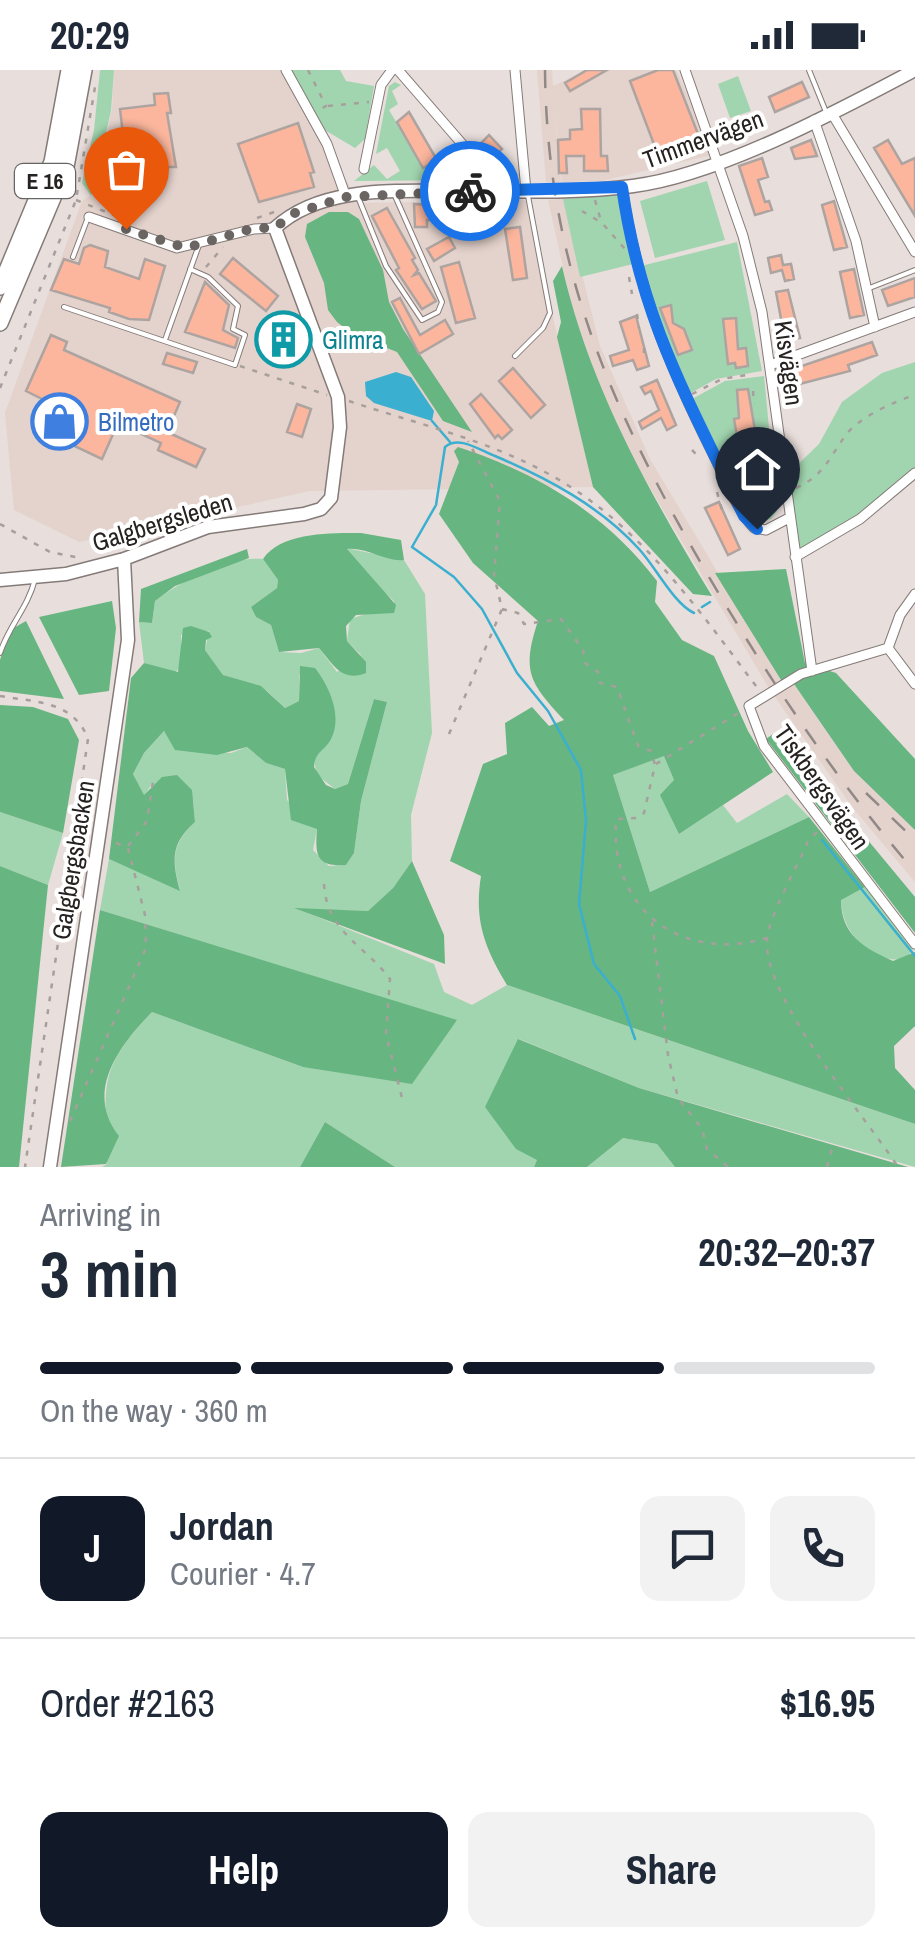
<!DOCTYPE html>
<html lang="en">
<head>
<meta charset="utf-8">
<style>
	body { margin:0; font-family:"Archivo Narrow",sans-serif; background:#f2f2f3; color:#1f2937; height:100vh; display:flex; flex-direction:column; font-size:38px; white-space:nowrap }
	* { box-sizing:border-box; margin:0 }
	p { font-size:32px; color:#747a83 }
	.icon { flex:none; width:55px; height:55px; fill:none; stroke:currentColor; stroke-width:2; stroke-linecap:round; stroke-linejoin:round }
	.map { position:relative; height:1097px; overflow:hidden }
	.panel { display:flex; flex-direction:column; background:#fff; flex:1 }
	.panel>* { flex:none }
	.pin { position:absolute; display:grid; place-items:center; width:85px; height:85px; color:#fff; margin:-102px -42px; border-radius:50% 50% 50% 0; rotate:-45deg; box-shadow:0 0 10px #0007 }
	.pin .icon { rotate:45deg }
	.courier { position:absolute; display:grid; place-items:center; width:100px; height:100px; margin:-50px; border:8px solid #1a73e8; border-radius:50%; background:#fff; color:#222; box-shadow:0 2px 12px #0007 }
	.headline em { font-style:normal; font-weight:700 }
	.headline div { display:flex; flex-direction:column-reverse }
	.headline { display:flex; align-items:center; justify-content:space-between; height:170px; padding:0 40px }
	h1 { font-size:65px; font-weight:700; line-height:75px }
	.bar { display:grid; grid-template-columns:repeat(4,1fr); gap:15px 10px; align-content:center; height:120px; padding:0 40px }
	.bar i { height:12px; border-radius:8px; background:#e0e1e3 }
	.bar .selected { background:#111827 }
	.bar p { grid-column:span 4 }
	.line { display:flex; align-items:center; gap:25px; padding:0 40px; border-top:2px solid #e0e1e3 }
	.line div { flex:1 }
	.round { display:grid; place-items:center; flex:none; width:105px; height:105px; border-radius:20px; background:#f2f2f3 }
	.action { display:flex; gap:20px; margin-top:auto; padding:20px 40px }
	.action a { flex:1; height:115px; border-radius:20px; background:#111827; color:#fff; font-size:40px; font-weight:700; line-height:115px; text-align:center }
	.action a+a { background:#f2f2f3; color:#1f2937 }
	.status { display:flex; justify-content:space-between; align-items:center; height:70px; padding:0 50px; background:#fff; direction:ltr }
	.status svg { height:28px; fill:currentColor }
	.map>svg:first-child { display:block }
	.built { fill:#e4d2cc }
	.green { fill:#a1d5af }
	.forest { fill:#67b580 }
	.water { fill:#3bafcf }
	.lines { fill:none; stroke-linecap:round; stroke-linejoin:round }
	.stream { stroke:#3bafcf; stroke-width:2.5 }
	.building { fill:#fbb69d; stroke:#ada4a1; stroke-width:2.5 }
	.lane-casing { stroke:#847b78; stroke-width:6 }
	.street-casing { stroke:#847b78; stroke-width:11 }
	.secondary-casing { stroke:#847b78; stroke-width:15 }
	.highway-casing { stroke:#847b78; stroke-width:18 }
	.path { stroke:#a79f9c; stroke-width:2.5; stroke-dasharray:5 8; stroke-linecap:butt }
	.lane { stroke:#fff; stroke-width:4 }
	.street { stroke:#fff; stroke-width:9 }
	.secondary { stroke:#fff; stroke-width:12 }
	.highway { stroke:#fff; stroke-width:15 }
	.rail { stroke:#908987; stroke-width:2.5; stroke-dasharray:18 18; stroke-linecap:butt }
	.done { stroke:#6a6462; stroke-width:10; stroke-dasharray:0 18 }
	.route { stroke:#1a73e8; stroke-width:12 }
	.labels { text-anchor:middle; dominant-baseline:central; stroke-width:8; stroke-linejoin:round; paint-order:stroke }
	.shield { fill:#fff; stroke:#676464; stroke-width:2.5 }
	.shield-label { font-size:22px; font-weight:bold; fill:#262221 }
	.street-label { font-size:25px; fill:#262221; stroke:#fff }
	.culture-label { font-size:25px; fill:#0d838f; stroke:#fff; text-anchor:start }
	.shop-label { font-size:25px; fill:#366cbe; stroke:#fff; text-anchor:start }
</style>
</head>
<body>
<div class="status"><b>20:29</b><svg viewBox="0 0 49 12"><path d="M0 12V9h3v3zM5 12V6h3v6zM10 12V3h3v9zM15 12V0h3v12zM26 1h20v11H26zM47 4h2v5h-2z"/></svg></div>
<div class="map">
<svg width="915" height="1097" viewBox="0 0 915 1097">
	<rect width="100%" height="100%" fill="#e8dedb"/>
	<path class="built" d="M114 0H285L359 133 525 130 593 417 310 421 79 472 14 440 5 343 82 131 92 125 112 40Z
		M537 0H552L553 16 587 0H676L716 84 601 111 562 112 553 29 561 112H546Z
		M563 129 600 276 650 389 786 617 793 613 854 701 915 760V812L853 738 770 620 637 396 600 318 572 237 548 130Z"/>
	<path class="green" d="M100 0H114L111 41 91 126 82 113 94 60Z
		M290 0H340L346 11 374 16 365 69 355 78 323 59Z
		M738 6 751 41 730 48 718 14Z
		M395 12 401 15 392 21 398 34 389 40 423 97 432 93 442 110 463 98 457 82 477 102 476 110 354 111 374 95 387 109 400 101 387 78 376 84 389 16Z
		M707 111 725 170 655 188 640 131Z
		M620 125 633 194 580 207 563 129Z
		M737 172 762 301 716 309 689 324 661 263 641 196Z
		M915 292V403L879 433 800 479 781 411 819 374 842 332 882 303Z
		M764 306 777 441 771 449 757 451 751 447 692 329 725 311Z
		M346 478 404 490 425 524 432 663 411 745 412 791 393 818 368 841 298 839 434 894 444 922 472 935 507 915 915 1054V1097L639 1018 519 969 537 1091 534 1097H395L325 1052 300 1097H102L107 1094C106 1015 95 1002 152 942L303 997 457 951 100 840 109 789 180 820C172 791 171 774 195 752L193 729 152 714 144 726 133 704 144 683 164 661 176 680 231 683 247 677 266 693 285 699 287 730 317 759 313 780 329 796 346 795 354 783 361 731 387 632 374 629 348 714 335 719 317 705 314 691C325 664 341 665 331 629L299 604V631L285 638 267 621 223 605 205 580 209 561 181 565V596L174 604 144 593 139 552 152 553 155 531C181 511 230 486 263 489L278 510 277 518 251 537 256 547 271 555 279 582 301 583 319 578 337 602 361 585 347 571 350 549 369 543H393L394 531 366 506Z
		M664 685 674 710 679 764 723 735 737 753 787 724 809 747 650 822 613 705Z
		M0 742 63 763 48 815 0 796Z
		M865 817 913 880 905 889C871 894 841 863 841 829Z
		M623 1068 657 1074 675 1097H587Z"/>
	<path class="forest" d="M329 142H348L359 149 383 200 389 232 403 259 472 362 443 351 397 282 354 265 337 252 328 240 324 213 305 167 307 154Z
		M562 196C589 316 649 422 712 526L693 524 593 417 557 267 561 252 553 211Z
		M458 377C538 403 606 444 657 511L655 532 682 570 714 586 748 661 773 702 679 764 660 725 674 710 664 686 613 705 650 822 809 747 865 817 841 830C841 865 864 878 893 891L915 882V956L894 976 895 998 915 1020V1054L507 915C484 877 474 850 481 806L450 791 483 694 507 684 505 653 532 637 549 656 564 650C530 613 521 602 538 551L473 493 439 444 459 392 454 381Z
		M361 463 401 470 404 490C385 492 367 477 347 479L396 535 394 543 356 545 346 556 347 571 366 592V603C342 613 333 594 319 578L279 582 271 555 256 547 251 537 277 518 278 510 263 489C281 462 331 463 361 463Z
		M247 479 249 488 175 516 155 531 152 553 139 552 141 519Z
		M786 499 805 593 836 603 915 689V760L854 701 794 614 786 618 715 503Z
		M112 531 116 558 109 621 79 625 39 547Z
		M26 551 64 629 0 621V590L10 560Z
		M191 556 209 562 212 567 206 570 205 580 223 605 261 616 285 638 299 631 300 596 315 598C329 616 343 646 331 669 325 681 315 681 314 697L326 715 335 719 348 714 374 629 387 632 361 731 354 783 346 795C316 797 315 785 317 759L291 750 285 699 266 693 247 677 217 685 175 680 164 661 144 683 133 704 144 725 162 707 177 705 192 720 195 752C170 774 172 791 180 821L109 789 131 608 144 593 178 602 183 558Z
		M0 635 33 637 68 649 79 670 63 763 0 742Z
		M773 664 813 704 915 827V863L766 669Z
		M412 791 444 865 445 894 294 838 368 841 393 818Z
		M0 796 48 815 19 1097H0Z
		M100 840 457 950 412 1014 303 997 152 942C119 976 84 1022 119 1066L106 1094 61 1097Z
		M518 969 639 1018 908 1097H675L657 1074 623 1068 587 1097H534L537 1090 516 1079 485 1037Z
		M325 1052 395 1097H300Z"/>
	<path class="water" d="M396 302 411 307 434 341 432 351 374 333 366 326 365 312Z"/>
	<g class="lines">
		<path class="stream" d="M432 351 450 372
			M702 537 710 532
			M822 770 915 886
			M635 969 620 926 594 894 579 834 586 751 581 700 548 641 517 603 482 539 454 507 412 477 436 435 445 377C459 365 479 380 495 386 547 408 600 436 639 479 655 496 674 534 694 543"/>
	</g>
	<path class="building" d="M587 0H607L570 21 565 13Z
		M658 0H673L700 69 658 85 630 11Z
		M802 12 809 27 775 42 769 27Z
		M168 23 171 43H167L176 97H136L140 135 115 137 110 84 125 82 120 39 155 35 154 24Z
		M581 39H600L601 86H607L608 101H584V86H566L567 103H559L558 70 570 69V60L582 59Z
		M409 42 437 90 423 98 397 52Z
		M298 53 314 102 310 103 314 117 259 132 238 74Z
		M489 65 502 79 489 91 477 77Z
		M811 70 817 86 795 89 791 78Z
		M888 70 902 94 915 88V146L874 78Z
		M455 84 463 98 441 110 434 96Z
		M762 88 768 107 758 110 765 132 769 131 772 140 755 145 739 96Z
		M834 131 847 177 834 180 822 135Z
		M414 134 452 136V150H427V157H415Z
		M387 138 415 188 412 190 418 200 414 205 419 203 436 231 422 239 396 200 399 198 372 146Z
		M520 157 527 208 513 210 505 159Z
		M449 167 455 178 434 191 427 179Z
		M90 175 108 181 105 197 139 209 145 189 165 196 149 250 129 249 109 242 110 238 51 220 64 189 79 194 84 178Z
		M781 185 783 195 791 194 794 209 785 211 782 200 771 203 768 188Z
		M233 188 278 226 266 241 220 204Z
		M459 192 475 248 456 253 441 197Z
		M854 199 864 245 850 248 840 202Z
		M915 208V227L888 236 882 220Z
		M205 212 229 235 223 260 238 268 235 278 185 262Z
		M788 220 800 268 785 270 776 222Z
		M400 228 420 265 445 250 453 264 419 284 392 232Z
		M671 235 673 253 684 259 692 280 678 285 660 238Z
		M636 246 649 296 637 300 633 290 613 296 610 286 629 280 620 252Z
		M736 248 738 279 746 278 748 296 736 298 735 293 728 294 723 249Z
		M51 265 67 272 64 280 180 332 167 362 205 379 196 397 158 380 161 373 118 353 102 389 70 374 73 367 33 349 42 329 26 321Z
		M872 272 877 285 848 295 850 301 792 316 787 301Z
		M167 283 197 292 193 303 163 294Z
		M513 298 545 335 531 348 499 311Z
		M657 310 676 355 667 360 661 348 642 359 639 352 659 340 651 321 645 324 641 317Z
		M748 319 761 396 747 397 744 365 737 366 734 349 739 348 737 320Z
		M481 324 512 360 502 369 498 365 495 368 470 334Z
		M297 334 311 339 302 367 287 362Z
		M752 412H766V421H774L775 432 753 433Z
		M719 432 740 479 728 485 705 438Z"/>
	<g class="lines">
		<defs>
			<path id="lane" d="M809 0 826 42
				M358 127 386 196 422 250 438 242 442 232 395 126
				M73 187 87 150
				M867 219 915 200
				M64 237 235 295 245 265 233 259 238 236 208 207 190 199
				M165 270 199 175
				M515 286 543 258 550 243 528 126
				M0 583C9 555 28 538 35 509"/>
			<path id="street" d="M286 0 327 74 346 127
				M398 0 483 98 487 121
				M515 0 526 121
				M685 0 743 166 762 242 812 601
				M831 42 915 182
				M814 50 856 171 875 257
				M364 99 381 15 392 0
				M622 117C637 218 668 294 713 384 725 408 736 439 754 458L766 460 789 448
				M89 147 177 178 254 159 275 158
				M770 295 915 242
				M795 487 860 449 915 403
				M888 578 801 604 749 636 764 676 915 874
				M888 578 900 545 915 524
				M888 578 915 614"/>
			<path id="secondary" d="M0 510 66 504 124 489 208 457 304 444 321 439 331 428 340 357 338 327 275 158C321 115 399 121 458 121 516 121 575 124 633 116 719 105 838 41 915 0
				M50 1097 128 570 124 489"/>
			<path id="highway" d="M0 217 52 92 69 0
				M0 253 66 97 84 0"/>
		</defs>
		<use href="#lane" class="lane-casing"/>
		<use href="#street" class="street-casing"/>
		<use href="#secondary" class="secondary-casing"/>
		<use href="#highway" class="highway-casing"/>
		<path class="path" d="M308 0 326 36 319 40
			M328 36 369 32
			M76 130 116 146
			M595 130 601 151
			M582 141 602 153 625 179
			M257 148 277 141
			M206 197 223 177
			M629 207 632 224
			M637 244 639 258
			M644 278V283
			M240 296 327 325
			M0 318 76 130 96 11
			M753 321 754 334
			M692 324 722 309 747 305
			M349 331C414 353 484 369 545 402 638 451 697 538 759 620
			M759 359 771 358
			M692 380 700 388
			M796 418C824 405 828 390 845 366 859 347 893 332 915 325
			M717 422 722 440
			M0 454 50 482 80 488
			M502 539 518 543 524 554 561 549 583 580 585 593 598 602 600 613 617 617 638 676 651 681 655 695 644 743 638 748 616 749C609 840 681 893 767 868
			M0 626C35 632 74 631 88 669L25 1097
			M449 664 502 539 494 505 500 431 468 371
			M656 694 743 640
			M817 762 808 771C798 796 769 845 767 870 763 928 865 1046 898 1097
			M128 776 147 751 154 705
			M324 814C327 863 364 874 390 909L386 964 402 1028
			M652 852 668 985 678 1028 702 1059 707 1079 728 1097
			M70 1051 146 878 145 845 128 778 110 770
			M827 1097 832 1079"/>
		<use href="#lane" class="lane"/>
		<use href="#street" class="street"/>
		<use href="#secondary" class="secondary"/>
		<use href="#highway" class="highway"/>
		<path class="rail" d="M545 0C547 204 617 352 719 524 777 621 841 716 915 802
			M866 723 915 770"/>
	</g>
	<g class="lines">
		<path class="done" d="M126 159 186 178 254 158H275L292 144 346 127 470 121"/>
		<path class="route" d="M470 121 622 117C641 250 688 329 744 446L757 459"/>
	</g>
	<defs>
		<symbol id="building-ring" viewBox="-11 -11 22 22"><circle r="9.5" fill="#fff" stroke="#0f9aa8" stroke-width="1.5"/><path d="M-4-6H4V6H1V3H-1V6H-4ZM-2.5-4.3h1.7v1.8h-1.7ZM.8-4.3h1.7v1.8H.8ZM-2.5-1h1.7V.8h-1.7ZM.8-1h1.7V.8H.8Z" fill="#0f9aa8"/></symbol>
		<symbol id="shop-ring" viewBox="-11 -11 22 22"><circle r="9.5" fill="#fff" stroke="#3f7fe0" stroke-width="1.5"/><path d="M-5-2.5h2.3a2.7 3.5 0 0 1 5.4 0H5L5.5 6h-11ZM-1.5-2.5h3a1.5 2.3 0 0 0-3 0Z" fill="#3f7fe0"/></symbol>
	</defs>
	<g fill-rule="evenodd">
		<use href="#building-ring" x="252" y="238" width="63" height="63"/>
		<use href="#shop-ring" x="28" y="320" width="63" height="63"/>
	</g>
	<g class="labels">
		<rect class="shield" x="15" y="94" width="60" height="34" rx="8"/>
		<g class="shield-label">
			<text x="45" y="111">E 16</text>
		</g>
		<g class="street-label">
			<text transform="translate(703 69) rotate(-20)">Timmervägen</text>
			<text transform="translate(789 293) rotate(82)">Kisvägen</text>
			<text transform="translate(162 452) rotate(-17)">Galgbergsleden</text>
			<text transform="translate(822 717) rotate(55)">Tiskbergsvägen</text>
			<text transform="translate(73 790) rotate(-81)">Galgbergsbacken</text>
		</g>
		<g class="culture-label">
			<text x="322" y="270">Glimra</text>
		</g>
		<g class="shop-label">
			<text x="98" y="352">Bilmetro</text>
		</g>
	</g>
</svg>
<div class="pin" style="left:126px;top:159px;background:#ea580c"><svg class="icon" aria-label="bag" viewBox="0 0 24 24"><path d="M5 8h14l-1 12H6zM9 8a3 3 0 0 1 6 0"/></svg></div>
<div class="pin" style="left:757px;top:459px;background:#1f2937"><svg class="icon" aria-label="home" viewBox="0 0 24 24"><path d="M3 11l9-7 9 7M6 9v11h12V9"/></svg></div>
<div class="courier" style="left:470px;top:121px"><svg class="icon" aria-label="bike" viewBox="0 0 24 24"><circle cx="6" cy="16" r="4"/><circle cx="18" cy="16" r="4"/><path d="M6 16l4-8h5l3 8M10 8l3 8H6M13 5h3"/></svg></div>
</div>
<section class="panel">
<div class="headline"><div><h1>3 min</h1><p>Arriving in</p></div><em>20:32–20:37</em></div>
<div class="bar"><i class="selected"></i><i class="selected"></i><i class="selected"></i><i></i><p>On the way · 360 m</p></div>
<div class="line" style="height:180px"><b class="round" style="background:#111827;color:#fff">J</b><div><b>Jordan</b><p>Courier · 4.7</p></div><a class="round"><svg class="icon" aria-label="chat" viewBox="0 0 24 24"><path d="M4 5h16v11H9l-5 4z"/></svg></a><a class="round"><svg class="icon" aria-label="phone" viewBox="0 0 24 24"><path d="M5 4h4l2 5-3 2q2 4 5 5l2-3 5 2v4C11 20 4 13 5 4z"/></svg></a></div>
<div class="line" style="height:130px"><div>Order #2163</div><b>$16.95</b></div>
<div class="action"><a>Help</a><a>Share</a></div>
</section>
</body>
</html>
